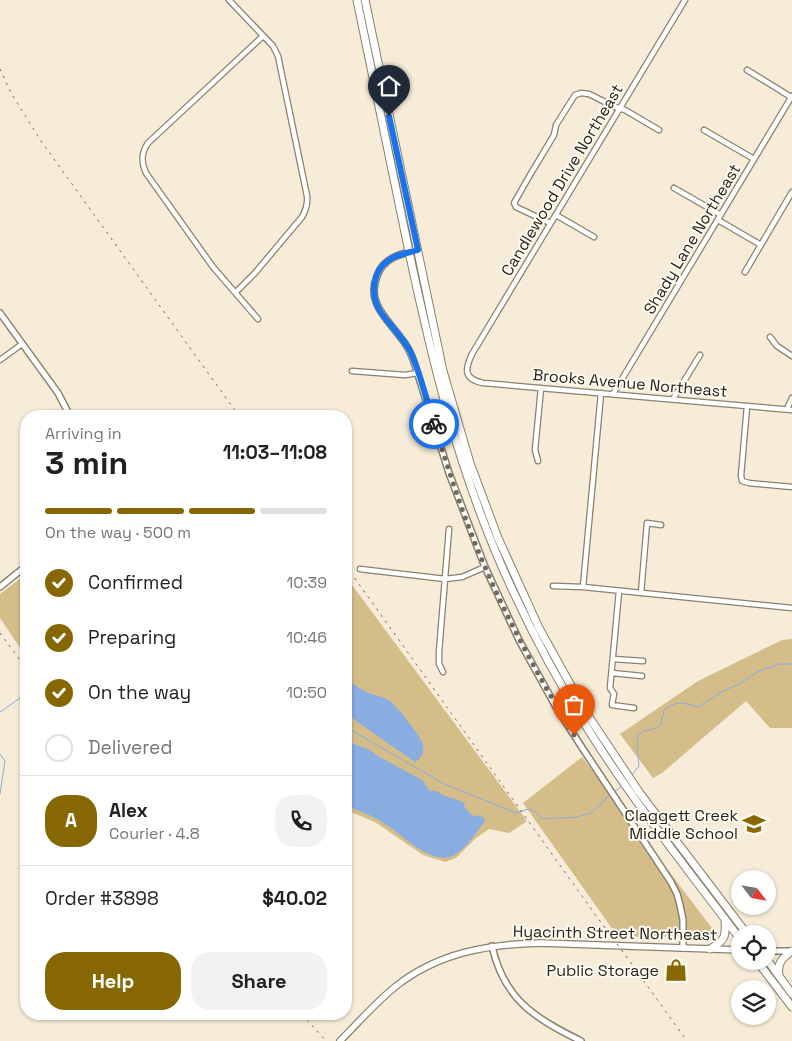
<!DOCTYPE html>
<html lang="en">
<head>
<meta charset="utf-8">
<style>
	body { margin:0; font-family:"Space Grotesk",sans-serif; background:#f2f2f2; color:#202124; height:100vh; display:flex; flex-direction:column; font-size:19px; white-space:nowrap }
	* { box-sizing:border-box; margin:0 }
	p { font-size:16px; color:#757577 }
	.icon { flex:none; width:28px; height:28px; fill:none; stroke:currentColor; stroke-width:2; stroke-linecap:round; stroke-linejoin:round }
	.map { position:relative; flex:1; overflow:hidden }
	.sheet { position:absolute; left:20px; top:410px; width:332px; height:610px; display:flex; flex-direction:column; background:#fff; border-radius:20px; box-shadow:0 1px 4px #0004 }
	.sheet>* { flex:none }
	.needle { width:32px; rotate:121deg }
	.controls { position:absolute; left:731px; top:870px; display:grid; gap:10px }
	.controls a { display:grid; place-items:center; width:45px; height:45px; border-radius:50%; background:#fff; box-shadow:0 1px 4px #0004; font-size:25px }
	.pin { position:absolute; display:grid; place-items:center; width:42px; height:42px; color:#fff; margin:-51px -21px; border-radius:50% 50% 50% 0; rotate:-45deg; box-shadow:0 0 5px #0007 }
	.pin .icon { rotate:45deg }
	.courier { position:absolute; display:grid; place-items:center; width:50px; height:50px; margin:-25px; border:4px solid #1a73e8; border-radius:50%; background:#fff; color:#222; box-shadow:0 1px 6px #0007 }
	.head em { font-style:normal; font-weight:800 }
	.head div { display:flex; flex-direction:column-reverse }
	.head { display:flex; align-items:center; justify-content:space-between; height:85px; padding:0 25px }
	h1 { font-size:32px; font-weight:800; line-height:38px }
	.bar { display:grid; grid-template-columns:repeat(4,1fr); gap:8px 5px; align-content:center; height:60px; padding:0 25px }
	.bar i { height:6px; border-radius:4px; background:#e0e0e0 }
	.bar .current { background:#866701 }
	.bar p { grid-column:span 4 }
	.line { display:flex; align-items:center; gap:12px; padding:0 25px; border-top:1px solid #e0e0e0 }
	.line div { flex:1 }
	.round { display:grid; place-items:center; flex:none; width:52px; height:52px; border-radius:20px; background:#f2f2f2 }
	ol { padding:0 25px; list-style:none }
	li { display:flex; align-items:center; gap:15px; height:55px }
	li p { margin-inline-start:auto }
	li .icon { padding:5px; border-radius:50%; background:#866701; color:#fff; stroke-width:4 }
	li:last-child { color:#757577 }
	li i { width:28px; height:28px; border:2px solid #e0e0e0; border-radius:50% }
	.button { display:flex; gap:10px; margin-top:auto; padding:10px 25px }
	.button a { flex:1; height:58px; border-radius:20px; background:#866701; color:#fff; font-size:20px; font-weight:800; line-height:58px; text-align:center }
	.button a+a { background:#f2f2f2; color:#202124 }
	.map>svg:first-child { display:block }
	.green { fill:#d5bd8a }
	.water { fill:#89ace1 }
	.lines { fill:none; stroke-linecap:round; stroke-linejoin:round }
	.stream { stroke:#89ace1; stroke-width:1 }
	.minor-casing { stroke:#8a816d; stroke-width:7 }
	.tertiary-casing { stroke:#8a816d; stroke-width:8 }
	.secondary-casing { stroke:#8a816d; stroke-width:8 }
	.trunk-casing { stroke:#8a816d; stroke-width:9 }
	.minor { stroke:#fff; stroke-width:4.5 }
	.tertiary { stroke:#fff; stroke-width:5 }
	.secondary { stroke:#fff; stroke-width:5.5 }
	.trunk { stroke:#fff; stroke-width:7 }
	.rail { stroke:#736d60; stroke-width:1; stroke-dasharray:2.5 5; stroke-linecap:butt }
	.done { stroke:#6f6a5d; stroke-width:5; stroke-dasharray:0 9 }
	.route { stroke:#1a73e8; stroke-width:6 }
	.labels { text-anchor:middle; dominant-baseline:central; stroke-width:4; stroke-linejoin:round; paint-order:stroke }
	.street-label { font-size:16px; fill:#27241c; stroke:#fefaf1 }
	.poi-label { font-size:16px; fill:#27241c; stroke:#fefaf1; text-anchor:end }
</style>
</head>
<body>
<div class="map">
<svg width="792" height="1041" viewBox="0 0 792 1041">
	<rect width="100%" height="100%" fill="#f6ecd7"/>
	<path class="green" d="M26 574V654L21 649 0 618V594Z
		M346 577 527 821 509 833 489 829 476 838 456 858 445 862 423 855 375 822 346 810Z
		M792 639V728H770L746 701 662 773 653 778 620 734 698 681 782 640Z
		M582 757 718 936 618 937 523 803Z"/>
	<path class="water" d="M346 678C353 684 361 690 369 693 377 697 384 696 391 702 398 708 418 733 422 742 426 750 422 758 415 762L356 721 346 712Z
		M346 741 368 749 378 756 422 780C426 784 427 788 430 791H437C444 798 456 798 465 803L464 807 474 817 479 815 485 819 484 822C476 834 462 854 449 857 429 862 403 836 388 826 375 817 361 811 346 806Z"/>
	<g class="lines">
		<path class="stream" d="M0 712 26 694
			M346 727 444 784 516 813 528 809 535 812 543 819 576 817 591 813 611 794
			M0 754 5 761 0 794
			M632 775 639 766 637 747 638 736 643 731 653 729 661 725 664 710C677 700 683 703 698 707L723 691 741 683 757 672 779 664H792
			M614 792 623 785"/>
		<defs>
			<path id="minor" d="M229 0 273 46 278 56 307 196C308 204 306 210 302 217L255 273 236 292
				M685 0 472 354C465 369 463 379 483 383L792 410
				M747 70 791 97
				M704 130 754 159
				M674 188 721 215
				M556 215 594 237
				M718 220 761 245
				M550 223 516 207 514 203 530 175 554 135 556 125 575 95 581 93 589 94 615 107 625 110 659 130
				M745 272 792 192
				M258 319 213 267 146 173C141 162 141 153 148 143L263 36
				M770 337 777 346 792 356
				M0 360 22 344
				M352 371 405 375 418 373
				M613 394 792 96
				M673 399 700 355
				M747 406 741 476 742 481 749 483 792 487
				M787 409 792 398
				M538 461 535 450 541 388
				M360 569 445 579 462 577 485 567
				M553 586 583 587 792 608
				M583 587 601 393
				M619 591 610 688 614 694 612 704V705L634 708
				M641 593 647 523 661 525
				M613 659 643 661
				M443 672 439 664V652L449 529
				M612 673 642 676"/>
			<path id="tertiary" d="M417 250C400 254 383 258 377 276 366 303 387 318 401 338 407 345 411 353 414 362L449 473 485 567 519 640 556 707 581 746 671 882 677 894 680 905 683 920V948
				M0 313 58 393 70 416
				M0 587 26 566
				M492 946C504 1000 535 1018 581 1041
				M768 951H792"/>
			<path id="secondary" d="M340 1041C358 1023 375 1003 395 987 437 953 488 944 541 943L740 950"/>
			<path id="trunk" d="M357 0C372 74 388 149 403 223 429 349 457 471 512 589 535 639 561 687 591 734 636 805 689 871 740 939
				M365 0 443 371 470 463 498 538 539 628 585 711 639 792 747 934
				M710 949C726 940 726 936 725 919
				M757 961 792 1007
				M768 961 792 994
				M779 976C777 963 782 958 792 951"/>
		</defs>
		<use href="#minor" class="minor-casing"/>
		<use href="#tertiary" class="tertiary-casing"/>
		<use href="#secondary" class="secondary-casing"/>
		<use href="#trunk" class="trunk-casing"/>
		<use href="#minor" class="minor"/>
		<use href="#tertiary" class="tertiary"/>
		<use href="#secondary" class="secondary"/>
		<use href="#trunk" class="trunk"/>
		<path class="rail" d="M0 69 11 93 41 141 239 416
			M346 566 597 917 623 952 687 1041
			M0 633 26 668
			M302 1014 326 1041"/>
	</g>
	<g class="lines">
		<path class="done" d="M434 424C449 472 465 521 485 567 510 625 541 681 574 735"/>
		<path class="route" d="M389 116 418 250C408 253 397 254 389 260 372 271 370 295 380 311 389 325 402 336 410 351 421 374 426 400 434 424"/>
	</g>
	<defs>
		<symbol id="school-bare" viewBox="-9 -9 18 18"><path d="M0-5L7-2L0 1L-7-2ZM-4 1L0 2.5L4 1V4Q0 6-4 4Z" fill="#866701" stroke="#fefaf1" stroke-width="2.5" paint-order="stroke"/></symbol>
		<symbol id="shop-bare" viewBox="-9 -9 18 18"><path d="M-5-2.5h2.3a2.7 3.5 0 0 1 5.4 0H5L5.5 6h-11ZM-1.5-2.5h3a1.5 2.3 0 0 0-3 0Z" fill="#866701" stroke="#fefaf1" stroke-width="2.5" paint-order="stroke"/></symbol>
	</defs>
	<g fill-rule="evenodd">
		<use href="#school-bare" x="738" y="808" width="32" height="32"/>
		<use href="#shop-bare" x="660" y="954" width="32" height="32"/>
	</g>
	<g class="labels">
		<g class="street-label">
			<text transform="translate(562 180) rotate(-59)">Candlewood Drive Northeast</text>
			<text transform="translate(692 239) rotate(-59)">Shady Lane Northeast</text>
			<text transform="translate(630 383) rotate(5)">Brooks Avenue Northeast</text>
			<text transform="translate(615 933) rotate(1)">Hyacinth Street Northeast</text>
		</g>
		<g class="poi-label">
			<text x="738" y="815">Claggett Creek<tspan x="738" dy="18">Middle School</tspan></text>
			<text x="659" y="970">Public Storage</text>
		</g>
	</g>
</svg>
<div class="controls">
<a><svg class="needle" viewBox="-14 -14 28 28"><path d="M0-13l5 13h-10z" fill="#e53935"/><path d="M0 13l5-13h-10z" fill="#757577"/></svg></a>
<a><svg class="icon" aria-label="locate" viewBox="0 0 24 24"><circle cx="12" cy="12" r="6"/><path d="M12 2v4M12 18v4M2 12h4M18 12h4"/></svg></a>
<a><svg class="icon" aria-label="layers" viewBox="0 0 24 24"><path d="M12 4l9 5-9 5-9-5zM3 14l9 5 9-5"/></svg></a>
</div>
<div class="pin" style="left:574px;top:735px;background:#ea580c"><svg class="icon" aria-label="bag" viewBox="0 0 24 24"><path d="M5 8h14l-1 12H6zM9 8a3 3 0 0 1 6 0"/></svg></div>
<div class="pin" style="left:389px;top:116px;background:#1f2937"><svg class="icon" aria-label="home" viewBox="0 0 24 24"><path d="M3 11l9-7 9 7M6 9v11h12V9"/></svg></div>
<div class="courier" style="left:434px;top:424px"><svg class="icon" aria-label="bike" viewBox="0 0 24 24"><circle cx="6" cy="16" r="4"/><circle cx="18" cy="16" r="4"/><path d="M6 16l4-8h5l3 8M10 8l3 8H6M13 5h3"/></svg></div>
<section class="sheet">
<div class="head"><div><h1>3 min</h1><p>Arriving in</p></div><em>11:03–11:08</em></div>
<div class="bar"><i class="current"></i><i class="current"></i><i class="current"></i><i></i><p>On the way · 500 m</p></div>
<ol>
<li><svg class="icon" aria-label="check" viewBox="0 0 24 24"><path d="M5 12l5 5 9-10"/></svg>Confirmed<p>10:39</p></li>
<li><svg class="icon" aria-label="check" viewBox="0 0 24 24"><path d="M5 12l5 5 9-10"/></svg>Preparing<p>10:46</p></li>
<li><svg class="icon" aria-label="check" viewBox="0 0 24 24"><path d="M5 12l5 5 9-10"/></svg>On the way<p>10:50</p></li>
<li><i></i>Delivered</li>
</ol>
<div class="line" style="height:90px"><b class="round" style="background:#866701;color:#fff">A</b><div><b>Alex</b><p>Courier · 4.8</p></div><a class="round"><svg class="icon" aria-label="phone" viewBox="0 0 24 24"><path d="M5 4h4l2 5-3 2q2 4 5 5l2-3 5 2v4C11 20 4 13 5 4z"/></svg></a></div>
<div class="line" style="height:65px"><div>Order #3898</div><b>$40.02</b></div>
<div class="button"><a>Help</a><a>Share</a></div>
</section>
</div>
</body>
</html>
